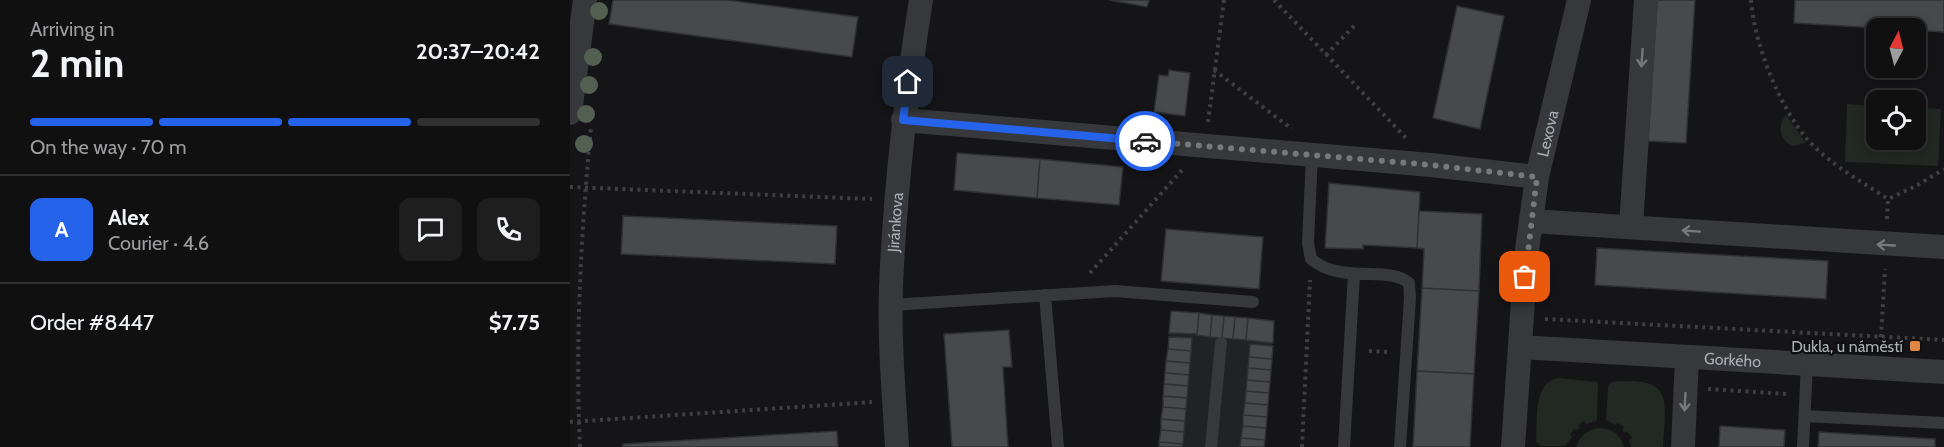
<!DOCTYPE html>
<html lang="en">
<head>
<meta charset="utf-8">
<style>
	body { margin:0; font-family:Cabin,sans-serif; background:#1e1e1f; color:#f1f3f6; height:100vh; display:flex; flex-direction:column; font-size:22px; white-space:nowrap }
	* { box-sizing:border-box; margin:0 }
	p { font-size:20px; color:#9c9d9f }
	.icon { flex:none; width:33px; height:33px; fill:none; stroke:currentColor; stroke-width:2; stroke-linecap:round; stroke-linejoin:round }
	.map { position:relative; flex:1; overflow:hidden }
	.sheet { display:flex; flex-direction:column; background:#101011; width:570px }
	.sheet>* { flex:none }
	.needle { width:39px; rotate:7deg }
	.controls { position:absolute; left:1296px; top:18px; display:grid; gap:12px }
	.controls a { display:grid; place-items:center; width:60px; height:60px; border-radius:12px; background:#101011; box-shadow:0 3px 15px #0003,0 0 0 2px #303031; font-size:30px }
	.pin { position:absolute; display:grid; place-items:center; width:51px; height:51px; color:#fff; margin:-26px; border-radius:12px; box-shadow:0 3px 9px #0006 }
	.courier { position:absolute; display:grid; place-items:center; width:60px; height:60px; margin:-30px; border:4px solid #2563eb; border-radius:50%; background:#fff; color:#222; box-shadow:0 2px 8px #0007 }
	.headline em { font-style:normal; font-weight:800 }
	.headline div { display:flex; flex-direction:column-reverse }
	.headline { display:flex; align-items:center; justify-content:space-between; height:102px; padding:0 30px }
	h1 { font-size:39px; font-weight:800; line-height:45px }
	.bar { display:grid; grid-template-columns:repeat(4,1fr); gap:9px 6px; align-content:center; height:72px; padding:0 30px }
	.bar i { height:8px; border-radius:4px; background:#303031 }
	.bar .active { background:#2563eb }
	.bar p { grid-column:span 4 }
	.line { display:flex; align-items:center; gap:15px; padding:0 30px; border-top:2px solid #303031 }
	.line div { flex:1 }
	.round { display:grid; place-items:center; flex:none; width:63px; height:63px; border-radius:12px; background:#1e1e1f }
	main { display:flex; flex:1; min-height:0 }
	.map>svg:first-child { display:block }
	.built { fill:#212223 }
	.green { fill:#222822 }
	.building { fill:#47494b; stroke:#2f3032; stroke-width:1.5 }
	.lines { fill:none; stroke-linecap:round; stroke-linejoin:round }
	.path { stroke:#3d3f42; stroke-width:4; stroke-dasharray:3 4.5; stroke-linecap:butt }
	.service { stroke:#36383b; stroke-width:12 }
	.minor { stroke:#36383b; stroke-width:24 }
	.tree { fill:#536051 }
	.oneway { stroke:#75797e }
	.done { stroke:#75797e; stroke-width:6; stroke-dasharray:0 10.8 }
	.route { stroke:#2563eb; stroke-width:8 }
	.poi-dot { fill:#df8745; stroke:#101012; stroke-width:2 }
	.labels { text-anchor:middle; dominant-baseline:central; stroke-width:4.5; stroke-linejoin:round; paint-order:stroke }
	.street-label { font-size:16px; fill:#a8afb5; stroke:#101012 }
	.poi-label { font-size:16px; fill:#a8afb5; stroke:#101012; text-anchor:end }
</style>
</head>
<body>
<main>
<section class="sheet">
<div class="headline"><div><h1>2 min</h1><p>Arriving in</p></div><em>20:37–20:42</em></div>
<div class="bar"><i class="active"></i><i class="active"></i><i class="active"></i><i></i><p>On the way · 70 m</p></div>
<div class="line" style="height:108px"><b class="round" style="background:#2563eb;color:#fff">A</b><div><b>Alex</b><p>Courier · 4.6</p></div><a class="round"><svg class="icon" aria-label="chat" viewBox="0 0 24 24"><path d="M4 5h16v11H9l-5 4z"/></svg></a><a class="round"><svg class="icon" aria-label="phone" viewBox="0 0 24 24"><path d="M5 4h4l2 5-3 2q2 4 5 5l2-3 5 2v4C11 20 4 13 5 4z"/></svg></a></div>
<div class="line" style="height:78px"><div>Order #8447</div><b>$7.75</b></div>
</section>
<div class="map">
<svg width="1374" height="447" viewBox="0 0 1374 447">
	<rect width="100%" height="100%" fill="#151517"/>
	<path class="built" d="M601 311 704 321 694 447H589Z"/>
	<path class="green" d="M1277 104 1306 106V140H1346V108L1371 109 1368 166 1275 162Z
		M1216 115 1236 143 1223 146C1209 139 1207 127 1216 115Z
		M989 378 1027 382 1028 386 1027 418 1026 421 1016 424 1014 421 1008 425 1010 428 1007 430 1004 429 1000 434 1002 437 995 446H970L966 441C968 420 962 382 989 378Z
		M1041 382C1103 376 1096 397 1093 447H1061L1059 440 1062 438 1057 431 1054 433 1052 430 1054 427 1048 423 1045 425 1036 420 1038 386Z
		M1027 428C1041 428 1050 433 1054 447H1006C1010 436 1016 431 1027 428Z"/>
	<path class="building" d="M43 0H157L288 17 282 57 39 24Z
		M539 0H579L577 7Z
		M1087 0H1125L1116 143 1078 141Z
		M1225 0H1374V32L1224 23Z
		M887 6 934 16 910 129 863 118Z
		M599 70 620 73 615 116 584 112 589 75 598 76Z
		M387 153 470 159 467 198 384 190Z
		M470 159 553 167 549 205 467 198Z
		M759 183 850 192 847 248 793 245V249L755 248Z
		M849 211 912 214 909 291 852 288 854 249 847 248Z
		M53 216 267 226 265 264 51 254Z
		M596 229 693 237 689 289 591 281Z
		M1027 248 1258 261 1256 299 1025 285Z
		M852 288 909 291 904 374 847 371Z
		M601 311 629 313 627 334 599 333Z
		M629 313 642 315 640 337 627 335Z
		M642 315 654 316 652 338 640 337Z
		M654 316 665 317 663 339 652 338Z
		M665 317 678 318 676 340 663 339Z
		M678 318 704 321 703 343 676 340Z
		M439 330 442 367H433L438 447H382L374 334Z
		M599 337 622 338 621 351 598 349Z
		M680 344 703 346 702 359 679 357Z
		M598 349 621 351 620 363 596 361Z
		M679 357 702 359 701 370 678 368Z
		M596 361 620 363 619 375 595 373Z
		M678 368 701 370 700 382 677 380Z
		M847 371 904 374 900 447H843Z
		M595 373 619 375 618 386 594 384Z
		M677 380 700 382 699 393 676 391Z
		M594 384 618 386 617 398 593 396Z
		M676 391 699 393 698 405 675 403Z
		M593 396 617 398 616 409 593 407Z
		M675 403 698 405 697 417 673 415Z
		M593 407 616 409 615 421 591 419Z
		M673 415 697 417 696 428 673 426Z
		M591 419 615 421 614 432 591 430Z
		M673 426 696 428 695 440 671 438Z
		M1150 426 1215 430 1214 447H1149Z
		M591 430 614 432 613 444 589 442Z
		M267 431 268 447H53V444Z
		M1249 432 1365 439V447H1248Z
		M671 438 695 440 694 447H670Z
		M589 442 613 444 612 447H589Z"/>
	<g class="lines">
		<path class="path" d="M704 0 836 138
			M1181 0C1184 43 1209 106 1237 139 1259 164 1291 181 1318 199
			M756 55 786 24
			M644 70 722 129
			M638 122 654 0
			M0 187 302 199
			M1317 219 1318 199 1346 186 1374 169
			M520 273 613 169
			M975 319 1374 340
			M1311 337 1315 269
			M799 351 818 352
			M1138 389 1217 394
			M0 422 302 402
			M10 447C5 342 11 232 21 127
			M732 447 740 280"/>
		<path class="service" d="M742 155 738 243 741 259C772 285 818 265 839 283L840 298 830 447
			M475 295 488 447
			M321 305 545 291 683 302
			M1235 416 1374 423
			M641 447 651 343
			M774 447 784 274
			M1233 447 1237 364"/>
		<g class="minor">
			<path d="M0 113 15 0"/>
			<path d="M333 120 861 165 967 177"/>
			<path d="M961 221 1374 247"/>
			<path d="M1061 226 1076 0"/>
			<path id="s1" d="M950 347 1374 372"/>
			<path id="s2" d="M327 447C324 394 319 340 321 287 325 190 336 95 351 0"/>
			<path id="s3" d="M943 447 956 257 967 177 1009 0"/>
			<path d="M1113 447 1117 357"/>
		</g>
	</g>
	<g class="tree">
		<circle cx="29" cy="11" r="9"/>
		<circle cx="23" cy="57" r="9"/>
		<circle cx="19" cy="85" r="9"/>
		<circle cx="16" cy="114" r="9"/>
		<circle cx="14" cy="144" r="9"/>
	</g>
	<defs><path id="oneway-shaft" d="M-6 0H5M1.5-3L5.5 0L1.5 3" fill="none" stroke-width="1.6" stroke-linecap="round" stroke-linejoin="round" transform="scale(1.5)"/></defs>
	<g class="oneway">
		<use href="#oneway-shaft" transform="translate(1072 58) rotate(94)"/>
		<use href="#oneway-shaft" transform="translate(1121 231) rotate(-176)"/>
		<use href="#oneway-shaft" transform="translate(1316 245) rotate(-177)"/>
		<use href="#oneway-shaft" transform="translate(1115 402) rotate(93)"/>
	</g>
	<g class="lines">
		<path class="done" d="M575 141 861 165 967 177 955 277"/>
		<path class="route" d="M338 82 333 120 575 141"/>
	</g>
	<rect class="poi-dot" x="1339" y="340" width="12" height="12" rx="3"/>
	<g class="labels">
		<g class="street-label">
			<text stroke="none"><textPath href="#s3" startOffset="316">Lexova</textPath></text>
			<text stroke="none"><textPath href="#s2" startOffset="225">Jiránkova</textPath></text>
			<text stroke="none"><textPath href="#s1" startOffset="213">Gorkého</textPath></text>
		</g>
		<g class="poi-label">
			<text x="1333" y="346">Dukla, u náměstí</text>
		</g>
	</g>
</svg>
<div class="controls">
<a><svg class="needle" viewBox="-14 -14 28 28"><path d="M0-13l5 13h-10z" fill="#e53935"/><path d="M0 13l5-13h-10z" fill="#9c9d9f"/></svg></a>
<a><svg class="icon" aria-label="locate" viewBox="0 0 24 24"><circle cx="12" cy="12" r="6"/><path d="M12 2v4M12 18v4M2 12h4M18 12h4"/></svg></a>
</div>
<div class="pin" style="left:955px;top:277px;background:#ea580c"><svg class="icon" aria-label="bag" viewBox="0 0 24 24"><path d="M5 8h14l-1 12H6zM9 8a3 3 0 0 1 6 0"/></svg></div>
<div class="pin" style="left:338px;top:82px;background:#1f2937"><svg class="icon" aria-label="home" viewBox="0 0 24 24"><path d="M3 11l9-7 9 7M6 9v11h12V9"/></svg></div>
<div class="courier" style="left:575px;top:141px"><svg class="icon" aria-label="car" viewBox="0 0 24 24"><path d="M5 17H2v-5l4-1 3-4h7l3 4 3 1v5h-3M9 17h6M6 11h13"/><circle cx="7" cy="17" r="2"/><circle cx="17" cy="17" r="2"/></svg></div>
</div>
</main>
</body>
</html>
